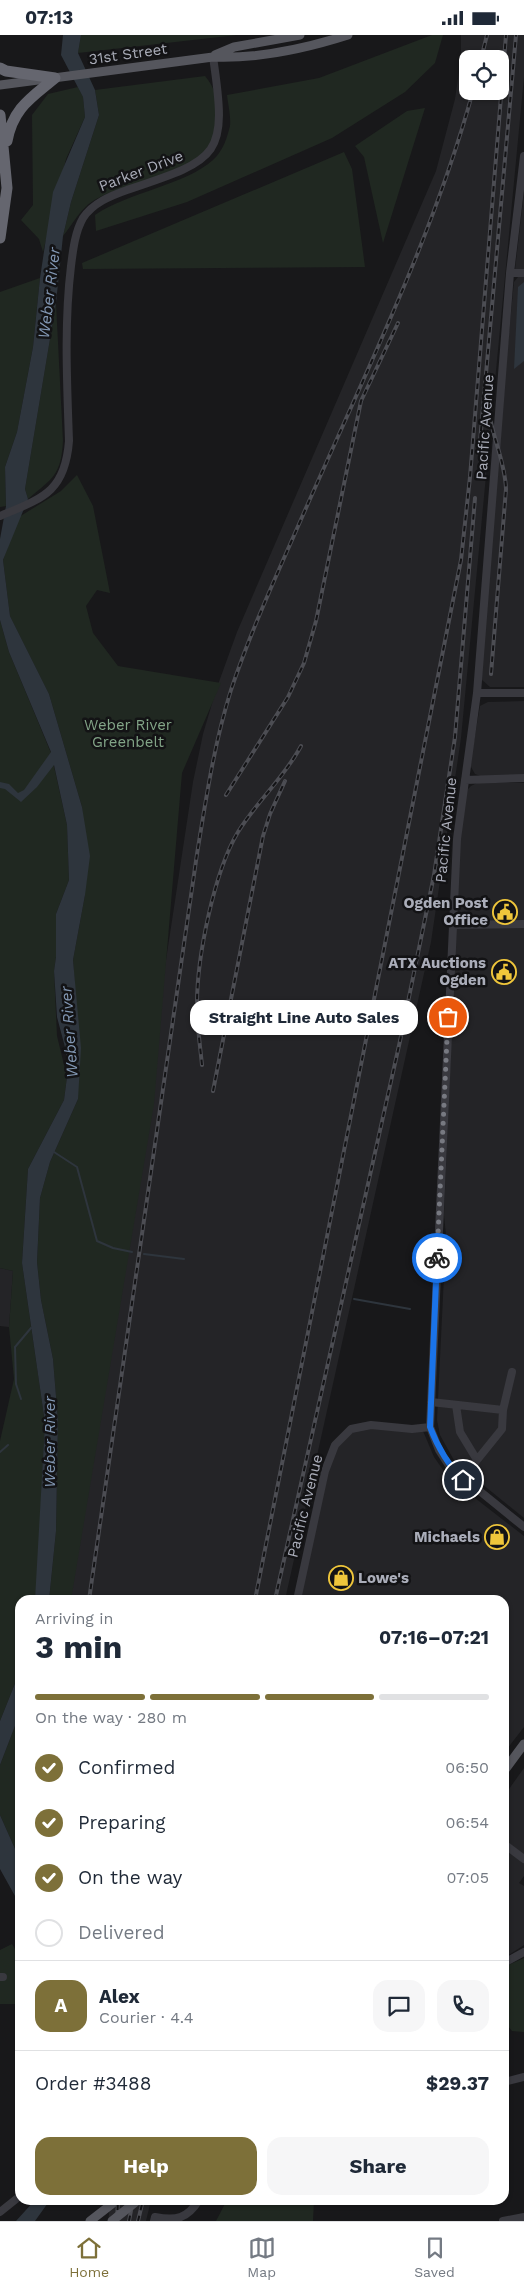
<!DOCTYPE html>
<html lang="en">
<head>
<meta charset="utf-8">
<style>
	body { margin:0; font-family:"Work Sans",sans-serif; background:#f6f6f7; color:#1f2937; height:100vh; display:flex; flex-direction:column; font-size:19px; white-space:nowrap }
	* { box-sizing:border-box; margin:0 }
	p { font-size:16px; color:#747a83 }
	.icon { flex:none; width:28px; height:28px; fill:none; stroke:currentColor; stroke-width:2; stroke-linecap:round; stroke-linejoin:round }
	.map { position:relative; flex:1; overflow:hidden }
	.details { position:absolute; left:15px; top:1560px; width:494px; height:610px; display:flex; flex-direction:column; background:#fff; border-radius:15px; box-shadow:0 1px 4px #0004 }
	.details>* { flex:none }
	.fabs { position:absolute; left:459px; top:15px; display:grid; gap:10px }
	.fabs a { display:grid; place-items:center; width:50px; height:50px; border-radius:10px; background:#fff; box-shadow:0 1px 4px #0004; font-size:25px }
	.pin { position:absolute; display:grid; place-items:center; width:42px; height:42px; color:#fff; margin:-21px; border:2px solid #fff; border-radius:50%; box-shadow:0 1px 5px #0007 }
	.courier { position:absolute; display:grid; place-items:center; width:50px; height:50px; margin:-25px; border:4px solid #1a73e8; border-radius:50%; background:#fff; color:#222; box-shadow:0 1px 6px #0007 }
	.bubble { position:absolute; height:35px; border-radius:15px; background:#fff; box-shadow:0 1px 4px #0004; font-size:16px; font-weight:700; line-height:35px; text-align:center }
	.overview em { font-style:normal; font-weight:700 }
	.overview div { display:flex; flex-direction:column-reverse }
	.overview { display:flex; align-items:center; justify-content:space-between; height:85px; padding:0 20px }
	h1 { font-size:32px; font-weight:700; line-height:38px }
	.bar { display:grid; grid-template-columns:repeat(4,1fr); gap:8px 5px; align-content:center; height:60px; padding:0 20px }
	.bar i { height:6px; border-radius:4px; background:#e0e1e3 }
	.bar .active { background:#7d7039 }
	.bar p { grid-column:span 4 }
	.line { display:flex; align-items:center; gap:12px; padding:0 20px; border-top:1px solid #e0e1e3 }
	.line div { flex:1 }
	.round { display:grid; place-items:center; flex:none; width:52px; height:52px; border-radius:15px; background:#f6f6f7 }
	ol { padding:0 20px; list-style:none }
	li { display:flex; align-items:center; gap:15px; height:55px }
	li p { margin-inline-start:auto }
	li .icon { padding:5px; border-radius:50%; background:#7d7039; color:#fff; stroke-width:4 }
	li:last-child { color:#747a83 }
	li i { width:28px; height:28px; border:2px solid #e0e1e3; border-radius:50% }
	.cta { display:flex; gap:10px; margin-top:auto; padding:10px 20px }
	.cta a { flex:1; height:58px; border-radius:15px; background:#7d7039; color:#fff; font-size:20px; font-weight:700; line-height:58px; text-align:center }
	.cta a+a { background:#f6f6f7; color:#1f2937 }
	.status { display:flex; justify-content:space-between; align-items:center; height:35px; padding:0 25px; background:#fff; direction:ltr }
	.status svg { height:14px; fill:currentColor }
	.dock { display:flex; justify-content:space-around; align-items:center; height:70px; border-top:1px solid #e0e1e3; background:#fff; font-size:14px; color:#747a83 }
	.dock a { display:grid; justify-items:center; gap:2px }
	.dock .active { color:#7d7039 }
	.map>svg:first-child { display:block }
	.built { fill:#242427; fill-rule:evenodd }
	.green { fill:#202821 }
	.water { fill:#2e353d }
	.lines { fill:none; stroke-linecap:round; stroke-linejoin:round }
	.stream { stroke:#2e353d; stroke-width:2 }
	.minor { stroke:#39393f; stroke-width:8 }
	.major { stroke:#55565d; stroke-width:9 }
	.highway { stroke:#65666f; stroke-width:11 }
	.rail-casing { stroke:#4c4d53; stroke-width:4 }
	.rail { stroke:#131315; stroke-width:2; stroke-dasharray:5.5; stroke-linecap:butt }
	.major-bridge { stroke:#55565d; stroke-width:9 }
	.done { stroke:#777981; stroke-width:5; stroke-dasharray:0 9 }
	.route { stroke:#1a73e8; stroke-width:6 }
	.labels { text-anchor:middle; dominant-baseline:central; stroke-width:5; stroke-linejoin:round; paint-order:stroke }
	.street-label { font-size:15px; fill:#aaadb9; stroke:#131315 }
	.park-label { font-size:15px; fill:#82a487; stroke:#131315 }
	.poi-label { font-size:15px; font-weight:bold; fill:#aaadb9; stroke:#131315; text-anchor:end }
	.water-label { font-size:16px; font-style:italic; fill:#8297b3; stroke:#131315 }
</style>
</head>
<body>
<div class="status"><b>07:13</b><svg viewBox="0 0 49 12"><path d="M0 12V9h3v3zM5 12V6h3v6zM10 12V3h3v9zM15 12V0h3v12zM26 1h20v11H26zM47 4h2v5h-2z"/></svg></div>
<div class="map">
<svg width="524" height="2186" viewBox="0 0 524 2186">
	<rect width="100%" height="100%" fill="#18181a"/>
	<path class="built" d="M461 0H524V42L461 703 431 907 285 1565H69L193 747 203 699 216 655 237 597 436 136 455 64 461 23ZM468 24H500V56H468Z
		M524 157V235H515Z
		M524 241V652H490L481 644 507 318 514 247 518 242Z
		M524 666V741H481L475 739 470 730 480 671 488 667Z
		M477 748H524V1483L455 1427 440 1400 437 1385 446 1200 444 1180 459 817 466 756 471 751Z
		M0 1233 13 1236 9 1292 0 1291Z
		M362 1393 423 1396 434 1422 448 1442 524 1501V1692L504 1718V1565H300L332 1419 342 1402Z
		M524 1733V1841L519 1848 524 1851V1910L504 1923V1761Z
		M111 2165H151L146 2186H108Z"/>
	<path class="green" d="M81 0H237L78 18Z
		M432 0H443L435 28 405 57 332 103 187 167 96 196 95 180C129 157 185 150 213 125 223 116 227 103 230 91 231 81 228 69 227 60L319 43Z
		M205 41C216 54 218 66 217 83 216 89 217 97 215 102 202 140 124 146 93 166 81 173 72 190 63 201L71 167 99 80 95 55Z
		M78 52 83 62 85 82 66 124 43 217 39 204 21 185 33 170 32 80 48 59Z
		M425 73 383 208 364 122 355 111 407 76Z
		M344 117 352 134 365 232 83 234 82 228Z
		M40 243 33 312 17 397 5 432 6 471 0 472V257Z
		M56 268 63 406C61 440 53 443 28 464L25 454Z
		M77 440 93 471 110 558 97 555 86 571 93 598 118 631 221 648 182 738 154 1069 71 1565H49L56 1496 58 1386 53 1324 41 1265 37 1227 40 1163 50 1127 78 1064V992L73 925 85 860 82 772 49 659 10 581 3 525 19 482 61 456Z
		M0 585 9 617 51 718 67 790 69 845 56 879V922L54 936 57 1001 67 1042 64 1065 28 1134 22 1228 45 1388 37 1551 35 1565H20V1636L0 1686V1406L14 1344 9 1292 13 1236 0 1233Z
		M20 1678V1825L0 1780V1730Z
		M12 1909 20 1922V1969H0V1915Z
		M524 1923V1997L512 1996 504 1986V1932Z
		M227 2165H314L313 2186H216Z"/>
	<path class="water" d="M63 0H81L78 18 95 55 99 80 71 167 63 201 56 268 25 454 28 464 3 525 10 581 49 659 82 772 90 821 85 860 73 925 81 1013 78 1064 50 1127 40 1163 37 1227 41 1265 53 1324 58 1386 56 1496 49 1565H35L45 1388 22 1228 28 1134 64 1065 67 1042 66 1016 57 982 54 936 56 922V879L69 845 67 790 54 730 37 752 21 767 5 754 0 753V747L9 749 18 758 24 755 51 717 9 617 0 585V504L6 471 5 432 17 397 33 312 40 243 53 157 85 82 83 62 61 20Z
		M524 247V326L514 334 518 252Z
		M20 1636V1678L0 1730V1686Z
		M0 1780 20 1825V1870L0 1834Z
		M35 2165H50L35 2186H16Z"/>
	<g class="lines">
		<path class="stream" d="M54 1117 77 1132 97 1206 113 1213 132 1217
			M144 1219 184 1224
			M354 1264 410 1274
			M21 1364 16 1349 15 1312 31 1293
			M0 1417 8 1410"/>
		<path class="minor" d="M524 121 510 238 477 658 457 804 430 1392 439 1415 450 1432 524 1492
			M510 238H524
			M0 481C43 463 65 457 69 406 67 347 64 289 71 231 73 215 75 197 83 183 93 168 110 161 127 155 220 124 228 122 213 22
			M477 658H524
			M465 745 524 743
			M452 890 524 889
			M431 1367 503 1375 502 1394 477 1425 460 1397 456 1370
			M503 1375 512 1337
			M463 1445 477 1425
			M297 1565 325 1436 335 1410 351 1394 371 1390 412 1394 430 1392
			M504 1809 524 1824
			M504 1928 524 1917
			M0 1942H3
			M504 2047 524 2042
			M0 2177 20 2161
			M154 2186 155 2182C176 2186 187 2184 199 2165
			M503 2186 524 2182"/>
		<path class="major" d="M215 20 234 12 300 0
			M0 50 213 22C259 24 304 14 348 0
			M504 1736 524 1709
			M90 2186 117 2165"/>
		<path class="highway" d="M0 33 6 36 55 43
			M0 80 7 153 0 203
			M7 106C13 73 31 63 55 43"/>
		<defs>
			<path id="rail" d="M481 24 487 0
				M488 371C491 400 505 425 506 454L491 639
				M479 418 516 0
				M226 760 288 662 304 628 316 586 361 366 398 288
				M202 1030C200 1010 197 990 197 969 197 922 214 837 238 797 257 766 284 743 301 711
				M213 1056 263 801 270 779 285 746
				M89 1565 197 819C206 764 214 709 231 655 250 598 275 544 299 489 361 347 432 206 473 56
				M255 1565 461 525 470 442 506 0
				M275 1565 400 1006 434 840 455 702 475 463
				M117 2186 118 2165
				M129 2186 133 2165
				M138 2186 143 2165"/>
		</defs>
		<use href="#rail" class="rail-casing"/>
		<use href="#rail" class="rail"/>
		<path class="major-bridge" d="M112 2186 138 2165"/>
	</g>
	<g class="lines">
		<path class="done" d="M437 1223 448 982"/>
		<path class="route" d="M437 1223 430 1392C438 1413 447 1429 463 1445"/>
	</g>
	<defs>
		<symbol id="civic-ring" viewBox="-11 -11 22 22"><circle r="9.5" fill="#131315" stroke="#efc63b" stroke-width="1.5"/><path d="M-.6-6.5H3V-4.5H.6V-3L4-1V1h2V6H-6V1h2V-1L-.6-3ZM-1.2 2.5V6h2.4V2.5Z" fill="#efc63b"/></symbol>
		<symbol id="shop-ring" viewBox="-11 -11 22 22"><circle r="9.5" fill="#131315" stroke="#efc63b" stroke-width="1.5"/><path d="M-5-2.5h2.3a2.7 3.5 0 0 1 5.4 0H5L5.5 6h-11ZM-1.5-2.5h3a1.5 2.3 0 0 0-3 0Z" fill="#efc63b"/></symbol>
	</defs>
	<g fill-rule="evenodd">
		<use href="#civic-ring" x="491" y="863" width="28" height="28"/>
		<use href="#civic-ring" x="490" y="923" width="28" height="28"/>
		<use href="#shop-ring" x="483" y="1488" width="28" height="28"/>
		<use href="#shop-ring" x="327" y="1529" width="28" height="28"/>
	</g>
	<g class="labels">
		<g class="street-label">
			<text transform="translate(128 19) rotate(-8)">31st Street</text>
			<text transform="translate(141 136) rotate(-21)">Parker Drive</text>
			<text transform="translate(485 392) rotate(-86)">Pacific Avenue</text>
			<text transform="translate(446 795) rotate(-84)">Pacific Avenue</text>
			<text transform="translate(305 1471) rotate(-76)">Pacific Avenue</text>
		</g>
		<g class="park-label">
			<text x="128" y="690">Weber River<tspan x="128" dy="17">Greenbelt</tspan></text>
		</g>
		<g class="poi-label">
			<text x="488" y="868">Ogden Post<tspan x="488" dy="17">Office</tspan></text>
			<text x="486" y="928">ATX Auctions<tspan x="486" dy="17">Ogden</tspan></text>
			<text x="480" y="1502">Michaels</text>
			<text x="358" y="1543" text-anchor="start">Lowe's</text>
		</g>
		<g class="water-label">
			<text transform="translate(49 258) rotate(-83)">Weber River</text>
			<text transform="translate(69 997) rotate(-94)">Weber River</text>
			<text transform="translate(49 1407) rotate(-90)">Weber River</text>
		</g>
	</g>
</svg>
<div class="fabs">
<a><svg class="icon" aria-label="locate" viewBox="0 0 24 24"><circle cx="12" cy="12" r="6"/><path d="M12 2v4M12 18v4M2 12h4M18 12h4"/></svg></a>
</div>
<div class="pin" style="left:448px;top:982px;background:#ea580c"><svg class="icon" aria-label="bag" viewBox="0 0 24 24"><path d="M5 8h14l-1 12H6zM9 8a3 3 0 0 1 6 0"/></svg></div>
<div class="pin" style="left:463px;top:1445px;background:#1f2937"><svg class="icon" aria-label="home" viewBox="0 0 24 24"><path d="M3 11l9-7 9 7M6 9v11h12V9"/></svg></div>
<div class="courier" style="left:437px;top:1223px"><svg class="icon" aria-label="bike" viewBox="0 0 24 24"><circle cx="6" cy="16" r="4"/><circle cx="18" cy="16" r="4"/><path d="M6 16l4-8h5l3 8M10 8l3 8H6M13 5h3"/></svg></div>
<div class="bubble" style="left:190px;top:965px;width:228px">Straight Line Auto Sales</div>
<section class="details">
<div class="overview"><div><h1>3 min</h1><p>Arriving in</p></div><em>07:16–07:21</em></div>
<div class="bar"><i class="active"></i><i class="active"></i><i class="active"></i><i></i><p>On the way · 280 m</p></div>
<ol>
<li><svg class="icon" aria-label="check" viewBox="0 0 24 24"><path d="M5 12l5 5 9-10"/></svg>Confirmed<p>06:50</p></li>
<li><svg class="icon" aria-label="check" viewBox="0 0 24 24"><path d="M5 12l5 5 9-10"/></svg>Preparing<p>06:54</p></li>
<li><svg class="icon" aria-label="check" viewBox="0 0 24 24"><path d="M5 12l5 5 9-10"/></svg>On the way<p>07:05</p></li>
<li><i></i>Delivered</li>
</ol>
<div class="line" style="height:90px"><b class="round" style="background:#7d7039;color:#fff">A</b><div><b>Alex</b><p>Courier · 4.4</p></div><a class="round"><svg class="icon" aria-label="chat" viewBox="0 0 24 24"><path d="M4 5h16v11H9l-5 4z"/></svg></a><a class="round"><svg class="icon" aria-label="phone" viewBox="0 0 24 24"><path d="M5 4h4l2 5-3 2q2 4 5 5l2-3 5 2v4C11 20 4 13 5 4z"/></svg></a></div>
<div class="line" style="height:65px"><div>Order #3488</div><b>$29.37</b></div>
<div class="cta"><a>Help</a><a>Share</a></div>
</section>
</div>
<nav class="dock">
<a class="active"><svg class="icon" aria-label="home" viewBox="0 0 24 24"><path d="M3 11l9-7 9 7M6 9v11h12V9"/></svg>Home</a>
<a><svg class="icon" aria-label="map" viewBox="0 0 24 24"><path d="M3 6l6-2 6 2 6-2v14l-6 2-6-2-6 2zM9 4v14M15 6v14"/></svg>Map</a>
<a><svg class="icon" aria-label="saved" viewBox="0 0 24 24"><path d="M7 4h10v16l-5-4-5 4z"/></svg>Saved</a>
</nav>
</body>
</html>
